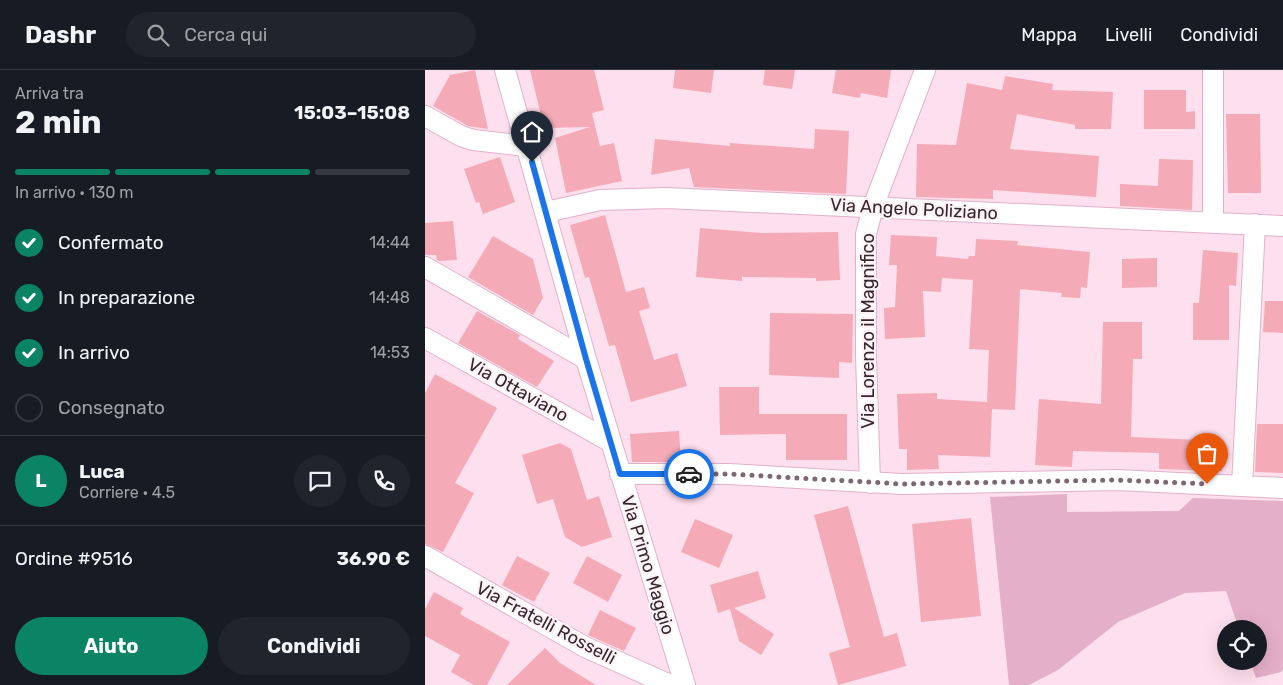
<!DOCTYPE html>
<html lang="it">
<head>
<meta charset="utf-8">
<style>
	body { margin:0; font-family:Rubik,sans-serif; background:#20242c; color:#f1f3f6; height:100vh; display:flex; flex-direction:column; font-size:19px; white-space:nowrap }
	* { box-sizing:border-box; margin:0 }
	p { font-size:16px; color:#9ea1a6 }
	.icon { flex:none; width:28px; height:28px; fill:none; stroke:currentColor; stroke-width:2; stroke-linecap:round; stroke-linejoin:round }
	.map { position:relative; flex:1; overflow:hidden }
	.side { display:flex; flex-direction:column; background:#171b24; width:425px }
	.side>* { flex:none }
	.buttons { position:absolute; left:792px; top:550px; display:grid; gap:10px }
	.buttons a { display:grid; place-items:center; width:50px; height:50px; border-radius:50%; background:#171b24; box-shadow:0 5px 20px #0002; font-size:25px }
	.pin { position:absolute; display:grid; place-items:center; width:42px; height:42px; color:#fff; margin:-51px -21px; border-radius:50% 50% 50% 0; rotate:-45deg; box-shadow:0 0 5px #0007 }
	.pin .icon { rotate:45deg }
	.courier { position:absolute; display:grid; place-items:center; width:50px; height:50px; margin:-25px; border:4px solid #1a73e8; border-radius:50%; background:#fff; color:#222; box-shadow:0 1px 6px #0007 }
	.overview em { font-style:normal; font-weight:700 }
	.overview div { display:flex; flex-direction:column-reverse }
	.overview { display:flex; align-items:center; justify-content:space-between; height:85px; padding:0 15px }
	h1 { font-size:32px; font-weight:700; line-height:38px }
	.bar { display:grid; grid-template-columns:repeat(4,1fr); gap:8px 5px; align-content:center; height:60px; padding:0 15px }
	.bar i { height:6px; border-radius:4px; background:#363941 }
	.bar .on { background:#0a8464 }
	.bar p { grid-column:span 4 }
	.line { display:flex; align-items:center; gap:12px; padding:0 15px; border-top:1px solid #363941 }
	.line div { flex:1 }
	.round { display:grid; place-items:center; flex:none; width:52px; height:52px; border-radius:26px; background:#20242c }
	ol { padding:0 15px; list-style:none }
	li { display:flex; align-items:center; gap:15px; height:55px }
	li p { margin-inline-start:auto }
	li .icon { padding:5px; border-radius:50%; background:#0a8464; color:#fff; stroke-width:4 }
	li:last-child { color:#9ea1a6 }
	li i { width:28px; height:28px; border:2px solid #363941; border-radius:50% }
	.button { display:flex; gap:10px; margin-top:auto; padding:10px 15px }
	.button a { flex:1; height:58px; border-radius:30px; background:#0a8464; color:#fff; font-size:20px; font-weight:700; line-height:58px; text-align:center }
	.button a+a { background:#20242c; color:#f1f3f6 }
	header { display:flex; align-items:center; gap:30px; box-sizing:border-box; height:70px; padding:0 25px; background:#171b24; border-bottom:1px solid #363941 }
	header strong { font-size:24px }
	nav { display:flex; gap:28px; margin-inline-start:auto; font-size:18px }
	.search { width:350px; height:45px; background:#20242c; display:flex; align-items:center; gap:12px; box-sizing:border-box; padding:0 18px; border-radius:28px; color:#9ea1a6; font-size:19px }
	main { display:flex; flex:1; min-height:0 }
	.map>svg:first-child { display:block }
	.green { fill:#e4afc9 }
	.building { fill:#f4abb7 }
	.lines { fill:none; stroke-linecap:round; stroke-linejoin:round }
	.minor-casing { stroke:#e2b1c9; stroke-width:22 }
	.minor { stroke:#fff; stroke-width:20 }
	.done { stroke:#7d6772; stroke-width:5; stroke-dasharray:0 9 }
	.route { stroke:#1a73e8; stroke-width:6 }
	.labels { text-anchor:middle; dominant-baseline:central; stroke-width:4.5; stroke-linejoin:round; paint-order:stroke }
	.street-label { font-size:18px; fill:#38262f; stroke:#fdf3f7 }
</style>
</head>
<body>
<header>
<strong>Dashr</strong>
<div class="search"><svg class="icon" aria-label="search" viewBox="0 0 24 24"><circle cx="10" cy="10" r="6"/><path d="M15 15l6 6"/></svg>Cerca qui</div>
<nav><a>Mappa</a><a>Livelli</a><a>Condividi</a></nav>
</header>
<main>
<section class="side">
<div class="overview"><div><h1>2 min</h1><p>Arriva tra</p></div><em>15:03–15:08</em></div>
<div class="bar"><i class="on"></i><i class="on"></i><i class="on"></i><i></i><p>In arrivo · 130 m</p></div>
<ol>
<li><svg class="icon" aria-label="check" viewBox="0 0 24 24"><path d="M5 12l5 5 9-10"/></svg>Confermato<p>14:44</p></li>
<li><svg class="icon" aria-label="check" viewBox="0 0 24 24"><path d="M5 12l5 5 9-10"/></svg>In preparazione<p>14:48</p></li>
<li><svg class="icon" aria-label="check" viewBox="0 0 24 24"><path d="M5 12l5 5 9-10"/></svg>In arrivo<p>14:53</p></li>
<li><i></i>Consegnato</li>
</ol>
<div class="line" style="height:90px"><b class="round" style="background:#0a8464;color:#fff">L</b><div><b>Luca</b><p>Corriere · 4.5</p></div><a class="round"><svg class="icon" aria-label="chat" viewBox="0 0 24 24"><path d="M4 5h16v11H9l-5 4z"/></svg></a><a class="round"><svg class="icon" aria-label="phone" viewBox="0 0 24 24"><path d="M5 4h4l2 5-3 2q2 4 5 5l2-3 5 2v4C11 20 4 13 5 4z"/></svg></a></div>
<div class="line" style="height:65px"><div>Ordine #9516</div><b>36.90 €</b></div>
<div class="button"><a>Aiuto</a><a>Condividi</a></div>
</section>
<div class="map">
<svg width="858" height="615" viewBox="0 0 858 615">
	<rect width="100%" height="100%" fill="#fedfed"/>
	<path class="green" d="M642 424V442L754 441 768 428 858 431V599L856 602 831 608 825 591H834V559H814L801 521 760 523 693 552 633 600 604 615H584L565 427Z"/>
	<path class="building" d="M50 0 63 59 43 56 8 36 25 5Z
		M105 0H169L179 40 167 43 175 76 189 73 197 111 141 123 130 68 165 57 119 58Z
		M250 0H289L286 23 248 18Z
		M340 0H370L367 19 338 15Z
		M411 0H466L462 28 436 23 435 28 407 23Z
		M580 6 628 14 627 20 688 22 686 59H650V55L592 44 585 79 674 86 671 127 568 120V129L491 127 492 74 531 75 542 13 577 20Z
		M719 20H761V42L770 41V59H719Z
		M801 44H835L836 123H803Z
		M390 59 424 61 421 124 269 117 264 98 226 105 230 69 305 76V73L389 79Z
		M75 87 90 132 58 144 54 132 51 133 39 99Z
		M734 89 768 90 767 140 695 136V114L733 116Z
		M180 145 201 222 219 217 225 238 214 241 229 290 252 283 262 316 206 332 190 275 184 276 164 207 160 208 145 155Z
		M28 151 32 190 14 191 12 190 11 185H0V153Z
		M275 158 336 163 413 162 415 210 391 211V208L317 207V211L271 207Z
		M466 165 512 167 511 186 543 189 544 186H550L551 169 593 171 592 175 665 182 662 218 656 217 655 228 636 227 637 223 595 219 590 340 567 339 565 387 513 385 514 399 482 400V379H474L472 324 512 323V329L562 332 564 280 544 279 548 210 517 208 516 222 498 221 500 267 460 269 459 238 470 237 472 195H464Z
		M68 166 108 189 118 228 108 245 43 207Z
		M778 180 813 183 811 216 804 215V270H768V233H774Z
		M732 188V217L697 218V189Z
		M840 231H858V263L838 262Z
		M52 241 95 265 93 269 129 291 112 317 33 273Z
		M345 243 428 244 427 293 414 292V308L344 305Z
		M678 252H717V289H708L706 367 798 371 797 401 734 399V383L648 381 647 397 610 395 614 329 676 334Z
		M10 304 72 338 30 413 49 423 18 482 0 474V323Z
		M294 317H334V344H422V390H361V364L295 365Z
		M832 354H858V403L830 402Z
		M254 361 256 392H207L205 364Z
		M135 373 146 379 162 430 174 426 187 467 157 477 140 467 128 429 112 434 97 385Z
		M423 436 459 567 472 563 481 596 413 615 404 583 425 577 389 445Z
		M546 448 556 546 496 552 487 454Z
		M270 449 308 465 294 498 256 482Z
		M92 486 125 503 109 532 77 515Z
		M162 486 197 505 183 532 148 513Z
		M333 501 341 528 309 538 349 564 336 585 314 571 305 539 293 543 285 515Z
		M9 522 38 538 35 544 85 572 62 615H49L26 602 35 585 0 566V539Z
		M175 540 211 558 199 581 163 565Z
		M120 578 135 593 171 615H82Z"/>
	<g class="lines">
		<defs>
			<path id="minor" d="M80 0 161 289 260 615
				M788 0V153
				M0 46 36 66 48 70 102 76
				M121 142 175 130 241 128 858 156
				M0 197 161 289
				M0 268 186 372
				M195 404H304L477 414 692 410 858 418
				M445 413 441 286V164L448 137 500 0
				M817 416 830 154
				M0 486 160 577 245 615"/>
		</defs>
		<use href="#minor" class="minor-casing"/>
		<use href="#minor" class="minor"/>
	</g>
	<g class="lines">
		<path class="done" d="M264 404H304L477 414 692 410 782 414"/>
		<path class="route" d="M107 92 161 289 195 404H264"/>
	</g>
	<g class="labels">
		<g class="street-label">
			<text transform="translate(489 139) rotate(3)">Via Angelo Poliziano</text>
			<text transform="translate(443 261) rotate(-90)">Via Lorenzo il Magnifico</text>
			<text transform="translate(93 320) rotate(29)">Via Ottaviano</text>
			<text transform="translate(223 495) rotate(73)">Via Primo Maggio</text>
			<text transform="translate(121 553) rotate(28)">Via Fratelli Rosselli</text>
		</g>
	</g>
</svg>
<div class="buttons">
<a><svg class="icon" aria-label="locate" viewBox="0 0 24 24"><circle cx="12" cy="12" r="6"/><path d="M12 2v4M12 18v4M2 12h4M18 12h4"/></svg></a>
</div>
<div class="pin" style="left:782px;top:414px;background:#ea580c"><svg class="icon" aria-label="bag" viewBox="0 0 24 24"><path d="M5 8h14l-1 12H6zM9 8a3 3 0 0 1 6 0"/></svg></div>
<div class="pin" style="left:107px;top:92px;background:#1f2937"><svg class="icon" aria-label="home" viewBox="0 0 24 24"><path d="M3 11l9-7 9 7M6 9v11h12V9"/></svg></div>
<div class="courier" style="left:264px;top:404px"><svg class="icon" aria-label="car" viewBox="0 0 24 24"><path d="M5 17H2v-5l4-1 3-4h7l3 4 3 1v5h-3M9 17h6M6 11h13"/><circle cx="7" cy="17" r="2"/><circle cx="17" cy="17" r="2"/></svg></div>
</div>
</main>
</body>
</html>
